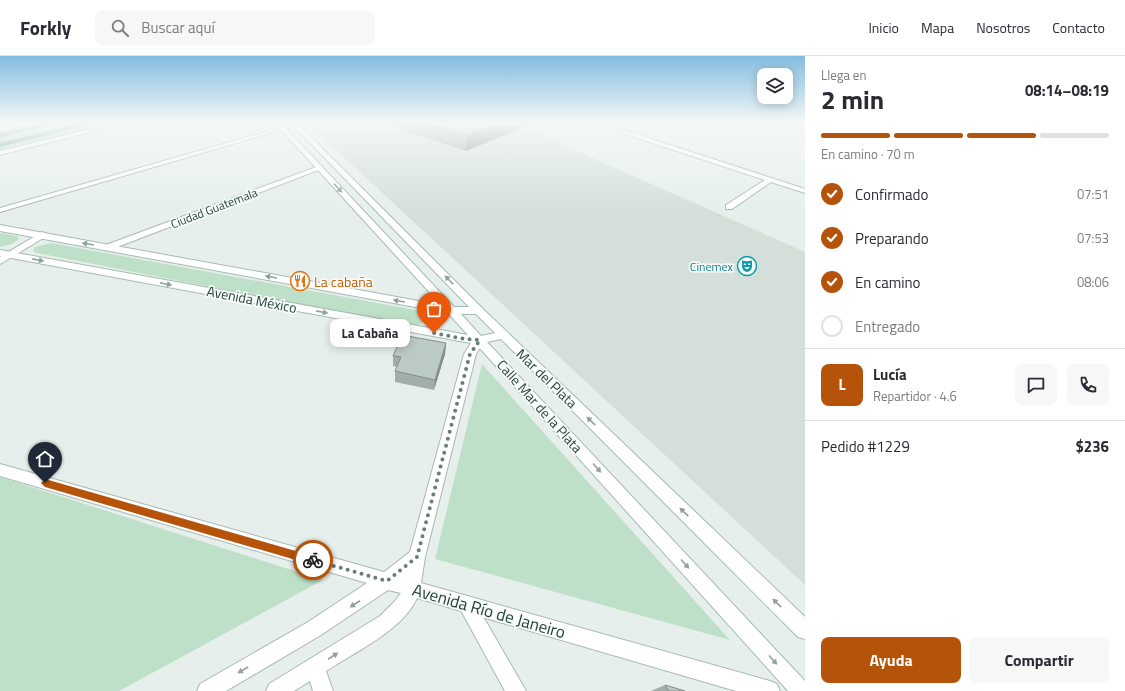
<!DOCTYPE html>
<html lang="es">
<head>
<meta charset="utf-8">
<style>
	body { margin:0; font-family:"Titillium Web",sans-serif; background:#f7f7f7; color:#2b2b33; height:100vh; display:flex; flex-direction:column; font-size:15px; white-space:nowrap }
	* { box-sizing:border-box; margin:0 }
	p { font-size:13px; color:#7c7c81 }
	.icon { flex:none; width:22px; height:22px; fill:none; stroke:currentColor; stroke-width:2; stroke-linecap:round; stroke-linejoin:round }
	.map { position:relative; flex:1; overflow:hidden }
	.sheet { display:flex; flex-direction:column; background:#fff; width:320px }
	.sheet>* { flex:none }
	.fabs { position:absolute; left:757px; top:12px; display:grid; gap:8px }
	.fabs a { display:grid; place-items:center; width:36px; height:36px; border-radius:8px; background:#fff; box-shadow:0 2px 10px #0003; font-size:20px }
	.pin { position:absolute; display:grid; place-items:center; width:34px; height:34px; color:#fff; margin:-41px -17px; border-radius:50% 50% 50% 0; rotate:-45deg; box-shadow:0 0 4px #0007 }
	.pin .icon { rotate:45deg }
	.courier { position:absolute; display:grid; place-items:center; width:40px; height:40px; margin:-20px; border:3px solid #b45309; border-radius:50%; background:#fff; color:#222; box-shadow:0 1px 5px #0007 }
	.bubble { position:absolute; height:28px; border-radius:8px; background:#fff; box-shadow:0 2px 10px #0003; font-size:13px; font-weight:700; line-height:28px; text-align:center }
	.head em { font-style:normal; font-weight:700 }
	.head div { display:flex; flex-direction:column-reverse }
	.head { display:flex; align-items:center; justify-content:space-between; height:68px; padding:0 16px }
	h1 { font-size:26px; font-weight:700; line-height:30px }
	.bar { display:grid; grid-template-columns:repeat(4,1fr); gap:6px 4px; align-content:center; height:48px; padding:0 16px }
	.bar i { height:5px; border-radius:3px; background:#e1e1e2 }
	.bar .active { background:#b45309 }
	.bar p { grid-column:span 4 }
	.line { display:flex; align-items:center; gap:10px; padding:0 16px; border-top:1px solid #e1e1e2 }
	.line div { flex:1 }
	.round { display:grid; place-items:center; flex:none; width:42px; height:42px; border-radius:8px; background:#f7f7f7 }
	ol { padding:0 16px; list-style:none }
	li { display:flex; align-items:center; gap:12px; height:44px }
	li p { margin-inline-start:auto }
	li .icon { padding:4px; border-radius:50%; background:#b45309; color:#fff; stroke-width:4 }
	li:last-child { color:#7c7c81 }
	li i { width:22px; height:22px; border:2px solid #e1e1e2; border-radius:50% }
	.button { display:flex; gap:8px; margin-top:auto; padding:8px 16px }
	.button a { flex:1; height:46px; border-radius:8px; background:#b45309; color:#fff; font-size:16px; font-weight:700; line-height:46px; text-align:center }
	.button a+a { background:#f7f7f7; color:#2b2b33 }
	header { display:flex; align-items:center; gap:24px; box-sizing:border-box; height:56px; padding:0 20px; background:#fff; border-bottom:1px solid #e1e1e2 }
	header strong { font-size:19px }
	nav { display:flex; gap:22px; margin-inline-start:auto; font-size:14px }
	.search { width:280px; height:36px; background:#f7f7f7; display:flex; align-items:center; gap:10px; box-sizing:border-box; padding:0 14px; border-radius:8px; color:#7c7c81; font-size:15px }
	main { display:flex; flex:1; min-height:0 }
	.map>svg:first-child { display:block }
	.built { fill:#d4dfda }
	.green { fill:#bfe0c8 }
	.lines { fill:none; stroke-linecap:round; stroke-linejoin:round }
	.pedestrian-casing { stroke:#a8b8b2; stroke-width:2 }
	.minor-casing { stroke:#a8b8b2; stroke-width:2 }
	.tertiary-casing { stroke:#a8b8b2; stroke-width:2 }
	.secondary-casing { stroke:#a4bbb3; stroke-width:2 }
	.primary-casing { stroke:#c2cac8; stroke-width:2 }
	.pedestrian { fill:#fff; fill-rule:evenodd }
	.minor { fill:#fff; fill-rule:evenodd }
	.tertiary { fill:#fff; fill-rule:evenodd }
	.secondary { fill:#fff; fill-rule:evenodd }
	.primary { fill:#6aa596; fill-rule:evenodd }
	.wall { fill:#a1aea9 }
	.shaded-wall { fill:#838d89 }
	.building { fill:#bbcac4; stroke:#838d89 }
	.oneway { fill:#92a09c }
	.route { fill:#b45309 }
	.done { stroke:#687f78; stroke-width:4; stroke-dasharray:0 7.2 }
	.labels { text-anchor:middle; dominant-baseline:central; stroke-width:3.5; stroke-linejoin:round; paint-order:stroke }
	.far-street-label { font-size:12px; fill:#24423a; stroke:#f7fbf9 }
	.far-culture-label { font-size:12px; fill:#0d838f; stroke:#f7fbf9; text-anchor:end }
	.food-label { font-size:14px; fill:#c56008; stroke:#f7fbf9; text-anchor:start }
	.street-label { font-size:14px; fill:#24423a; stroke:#f7fbf9 }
	.near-street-label { font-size:17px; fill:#24423a; stroke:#f7fbf9 }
</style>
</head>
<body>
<header>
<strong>Forkly</strong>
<div class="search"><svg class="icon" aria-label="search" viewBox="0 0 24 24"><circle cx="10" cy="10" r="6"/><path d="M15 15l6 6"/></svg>Buscar aquí</div>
<nav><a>Inicio</a><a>Mapa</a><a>Nosotros</a><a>Contacto</a></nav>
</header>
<main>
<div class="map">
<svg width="805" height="635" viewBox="0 0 805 635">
	<rect width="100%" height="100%" fill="#e6efeb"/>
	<path class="built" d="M306 66H511L805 196V529Z"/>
	<path class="green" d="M69 66H90L0 87V82Z
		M105 66H117L0 94V91Z
		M0 177 17 180 19 183 12 188 0 191Z
		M51 187 421 255 425 263 421 268 409 270 37 197 33 195 35 191Z
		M482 308 730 584 435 503Z
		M0 421 323 524 119 635H0Z"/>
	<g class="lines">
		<defs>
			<path id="pedestrian" d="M467 540 473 543 526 635H505L458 549 461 543Z"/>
			<path id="minor" d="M293 68 298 69 0 156V152Z
				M624 74 805 133V137L771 126 732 153H726V149L765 124 622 77V75Z
				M319 110 321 111V113L112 193H106L105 191 106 189Z
				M42 176 45 177 46 179 45 181 0 208V201Z
				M479 280 483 281 485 284 476 298 425 501 421 527 770 625 777 628 780 635H736L417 542C403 574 355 596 326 615L333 635H313L310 625 294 635H266L269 628 380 560 395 545 401 537 388 534 321 579 226 635H197L200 628 308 566 367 527 0 420V408L384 516 410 496 464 298 475 281Z"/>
			<path id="tertiary" d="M25 66H36L0 75V71Z
				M120 66H130L0 99V95Z
				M767 66H777L805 73V77Z"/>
			<path id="secondary" d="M274 66H280L454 251H469L290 66H296L483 253 805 561V583L798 581 501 283 487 286 805 625V635H788L476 288 0 200V194L468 279 448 257 0 175V169L441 249ZM461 258H476L495 277 481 280Z"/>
			<path id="primary" d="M51 66H62L0 81V77Z
				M88 66H98L0 91V87Z"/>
		</defs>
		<use href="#pedestrian" class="pedestrian-casing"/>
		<use href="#minor" class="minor-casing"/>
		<use href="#tertiary" class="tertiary-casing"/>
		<use href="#secondary" class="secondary-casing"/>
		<use href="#primary" class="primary-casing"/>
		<use href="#pedestrian" class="pedestrian"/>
		<use href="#minor" class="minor"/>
		<use href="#tertiary" class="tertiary"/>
		<use href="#secondary" class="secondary"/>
		<use href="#primary" class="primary"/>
	</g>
	<path class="wall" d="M378 66H529V69L466 95Z
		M446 287 445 298 434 334 395 326V315L397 311 393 310V300Z
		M665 629 685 635H651Z"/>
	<path class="shaded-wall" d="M501 66H529V69L466 95 468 79Z
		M446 287 445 298 434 334 435 324Z"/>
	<path class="building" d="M425 66H501L468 79Z
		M402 279 446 287 435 324 395 315 401 301 393 300Z
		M665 629 685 635H669Z"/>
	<defs><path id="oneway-solid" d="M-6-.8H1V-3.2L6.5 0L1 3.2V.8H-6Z"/></defs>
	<g class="oneway">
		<use href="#oneway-solid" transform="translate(338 132) rotate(47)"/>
		<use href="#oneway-solid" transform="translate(88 188) rotate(-170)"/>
		<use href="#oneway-solid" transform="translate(38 204) rotate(11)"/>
		<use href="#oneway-solid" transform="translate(271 221) rotate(-170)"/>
		<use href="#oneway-solid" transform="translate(449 224) rotate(-134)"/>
		<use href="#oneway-solid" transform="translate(166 228) rotate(11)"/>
		<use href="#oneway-solid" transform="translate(399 245) rotate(-170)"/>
		<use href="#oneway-solid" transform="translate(322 256) rotate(11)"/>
		<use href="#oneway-solid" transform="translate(591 365) rotate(-136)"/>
		<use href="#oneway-solid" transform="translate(597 412) rotate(48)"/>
		<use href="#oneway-solid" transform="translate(684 456) rotate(-136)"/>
		<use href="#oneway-solid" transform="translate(685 508) rotate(48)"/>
		<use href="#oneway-solid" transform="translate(777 547) rotate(-136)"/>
		<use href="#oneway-solid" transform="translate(355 548) rotate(147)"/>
		<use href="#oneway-solid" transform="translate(333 600) rotate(-33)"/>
		<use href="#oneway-solid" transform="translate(773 604) rotate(48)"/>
		<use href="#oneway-solid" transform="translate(243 614) rotate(150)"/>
	</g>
	<linearGradient id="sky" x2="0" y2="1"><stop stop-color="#84bce0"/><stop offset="0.43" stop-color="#f4f8f6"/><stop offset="1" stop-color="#f4f8f6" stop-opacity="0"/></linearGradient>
	<rect width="805" height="155" fill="url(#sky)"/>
	<path class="route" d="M45 423 313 500 316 501 318 504 316 507 313 509 45 431 41 427Z"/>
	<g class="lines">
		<path class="done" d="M313 504 387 525 417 501 470 298 480 284 465 283 434 277"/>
	</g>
	<defs>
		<symbol id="theatre-ring" viewBox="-11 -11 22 22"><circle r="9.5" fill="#f7fbf9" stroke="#0f9aa8" stroke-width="1.5"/><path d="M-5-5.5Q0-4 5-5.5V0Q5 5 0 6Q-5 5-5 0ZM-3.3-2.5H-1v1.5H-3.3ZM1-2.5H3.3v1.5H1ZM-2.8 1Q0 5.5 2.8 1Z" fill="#0f9aa8"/></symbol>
		<symbol id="restaurant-ring" viewBox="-11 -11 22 22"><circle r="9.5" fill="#f7fbf9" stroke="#e8710a" stroke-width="1.5"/><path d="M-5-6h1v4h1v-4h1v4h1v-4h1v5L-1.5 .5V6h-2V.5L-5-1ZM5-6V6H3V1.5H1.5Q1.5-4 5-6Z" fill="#e8710a"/></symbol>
	</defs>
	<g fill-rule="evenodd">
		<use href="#theatre-ring" x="736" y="199" width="22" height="22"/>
		<use href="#restaurant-ring" x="289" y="214" width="22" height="22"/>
	</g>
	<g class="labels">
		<g class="far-street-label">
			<text transform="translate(214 152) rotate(-21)">Ciudad Guatemala</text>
		</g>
		<g class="far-culture-label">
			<text x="733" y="210">Cinemex</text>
		</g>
		<g class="food-label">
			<text x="314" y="225">La cabaña</text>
		</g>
		<g class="street-label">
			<text transform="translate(252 243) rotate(11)">Avenida México</text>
			<text transform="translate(547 322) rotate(44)">Mar del Plata</text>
			<text transform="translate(540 350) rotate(48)">Calle Mar de la Plata</text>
		</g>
		<g class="near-street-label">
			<text transform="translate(489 555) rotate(16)">Avenida Río de Janeiro</text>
		</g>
	</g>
</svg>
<div class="fabs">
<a><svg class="icon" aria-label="layers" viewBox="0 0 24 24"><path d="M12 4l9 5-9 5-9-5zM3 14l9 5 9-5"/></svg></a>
</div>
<div class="pin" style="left:434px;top:277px;background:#ea580c"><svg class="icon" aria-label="bag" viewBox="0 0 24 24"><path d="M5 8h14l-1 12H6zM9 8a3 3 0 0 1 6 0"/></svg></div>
<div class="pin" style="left:45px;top:427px;background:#1f2937"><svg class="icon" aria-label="home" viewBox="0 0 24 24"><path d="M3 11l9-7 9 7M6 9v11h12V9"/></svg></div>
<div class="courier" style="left:313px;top:504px"><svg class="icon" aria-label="bike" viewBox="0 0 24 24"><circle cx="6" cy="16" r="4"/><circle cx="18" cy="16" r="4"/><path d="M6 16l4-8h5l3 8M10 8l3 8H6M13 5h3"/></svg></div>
<div class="bubble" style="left:330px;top:263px;width:80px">La Cabaña</div>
</div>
<section class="sheet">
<div class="head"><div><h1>2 min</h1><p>Llega en</p></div><em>08:14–08:19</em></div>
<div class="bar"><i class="active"></i><i class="active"></i><i class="active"></i><i></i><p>En camino · 70 m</p></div>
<ol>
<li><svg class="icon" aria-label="check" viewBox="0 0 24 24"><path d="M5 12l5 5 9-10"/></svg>Confirmado<p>07:51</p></li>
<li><svg class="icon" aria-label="check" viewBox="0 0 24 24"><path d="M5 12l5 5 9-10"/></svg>Preparando<p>07:53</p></li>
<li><svg class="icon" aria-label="check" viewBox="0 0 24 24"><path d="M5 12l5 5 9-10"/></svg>En camino<p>08:06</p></li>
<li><i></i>Entregado</li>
</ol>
<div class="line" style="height:72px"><b class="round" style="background:#b45309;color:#fff">L</b><div><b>Lucía</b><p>Repartidor · 4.6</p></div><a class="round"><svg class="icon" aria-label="chat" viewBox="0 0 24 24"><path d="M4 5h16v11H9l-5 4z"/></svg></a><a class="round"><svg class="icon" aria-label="phone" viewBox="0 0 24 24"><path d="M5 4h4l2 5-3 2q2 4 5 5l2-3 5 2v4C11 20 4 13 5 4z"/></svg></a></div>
<div class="line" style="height:52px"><div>Pedido #1229</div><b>$236</b></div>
<div class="button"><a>Ayuda</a><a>Compartir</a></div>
</section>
</main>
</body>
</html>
